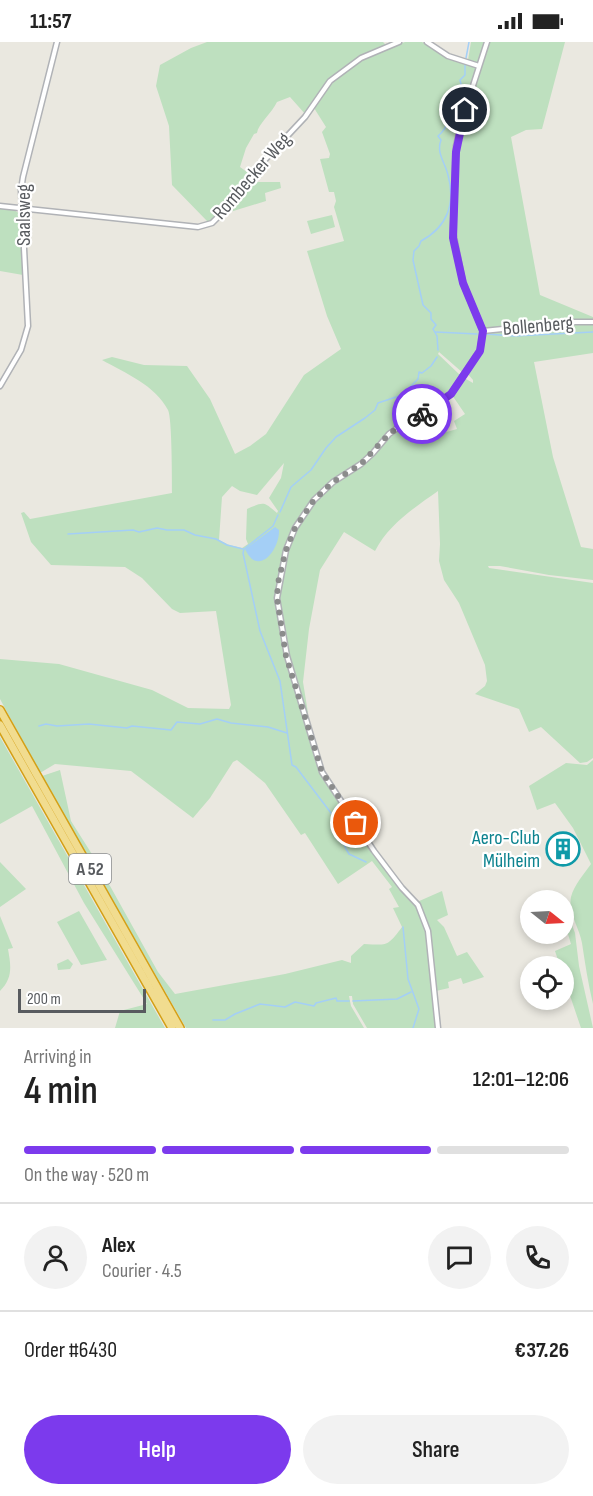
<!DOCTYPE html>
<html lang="en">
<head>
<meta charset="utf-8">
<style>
	body { margin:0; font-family:"Sofia Sans Condensed",sans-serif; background:#f2f2f2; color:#222; height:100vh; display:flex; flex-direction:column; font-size:22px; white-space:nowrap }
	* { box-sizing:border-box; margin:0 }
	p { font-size:20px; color:#767676 }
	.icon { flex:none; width:33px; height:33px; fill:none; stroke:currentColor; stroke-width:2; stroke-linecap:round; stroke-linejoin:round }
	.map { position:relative; height:986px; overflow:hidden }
	.details { display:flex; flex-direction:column; background:#fff; flex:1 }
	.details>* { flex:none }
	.needle { width:39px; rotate:108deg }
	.fabs { position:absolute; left:520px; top:848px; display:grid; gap:12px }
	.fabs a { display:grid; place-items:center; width:54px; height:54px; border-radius:50%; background:#fff; box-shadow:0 3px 9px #0003; font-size:30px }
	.scale { position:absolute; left:18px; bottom:15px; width:128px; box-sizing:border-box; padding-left:6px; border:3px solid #585b5f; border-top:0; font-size:16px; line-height:21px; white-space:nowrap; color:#585b5f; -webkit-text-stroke:4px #fff; paint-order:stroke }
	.pin { position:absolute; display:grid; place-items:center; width:51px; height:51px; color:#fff; margin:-26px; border:3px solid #fff; border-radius:50%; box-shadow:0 2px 6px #0007 }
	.courier { position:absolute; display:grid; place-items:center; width:60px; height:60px; margin:-30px; border:4px solid #7c3aed; border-radius:50%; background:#fff; color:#222; box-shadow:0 2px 8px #0007 }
	.headline em { font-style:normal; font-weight:600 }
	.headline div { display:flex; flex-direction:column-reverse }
	.headline { display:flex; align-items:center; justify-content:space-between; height:102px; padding:0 24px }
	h1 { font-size:39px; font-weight:600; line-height:45px }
	.bar { display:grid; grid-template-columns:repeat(4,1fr); gap:9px 6px; align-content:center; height:72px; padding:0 24px }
	.bar i { height:8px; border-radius:4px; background:#e0e0e0 }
	.bar .active { background:#7c3aed }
	.bar p { grid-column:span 4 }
	.line { display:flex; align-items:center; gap:15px; padding:0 24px; border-top:2px solid #e0e0e0 }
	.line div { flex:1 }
	.round { display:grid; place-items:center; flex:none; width:63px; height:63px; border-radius:32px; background:#f2f2f2 }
	.primary-button { display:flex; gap:12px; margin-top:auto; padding:12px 24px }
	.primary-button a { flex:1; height:69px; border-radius:36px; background:#7c3aed; color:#fff; font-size:24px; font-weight:600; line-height:69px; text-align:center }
	.primary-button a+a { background:#f2f2f2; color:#222 }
	.status { display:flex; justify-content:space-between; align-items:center; height:42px; padding:0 30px; background:#fff; direction:ltr }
	.status svg { height:16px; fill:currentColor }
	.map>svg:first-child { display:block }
	.green { fill:#bee0bf; fill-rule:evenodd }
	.water { fill:#a4cff6 }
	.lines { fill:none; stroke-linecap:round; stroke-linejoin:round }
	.stream { stroke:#a4cff6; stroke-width:1.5 }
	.minor-casing { stroke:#b0b2b6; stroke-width:7 }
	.motorway-casing { stroke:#d4a016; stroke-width:10 }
	.minor { stroke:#fff; stroke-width:4 }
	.motorway { stroke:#f1dc8f; stroke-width:7 }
	.done { stroke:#8b8c8c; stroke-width:6; stroke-dasharray:0 10.8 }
	.route { stroke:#7c3aed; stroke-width:8 }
	.labels { text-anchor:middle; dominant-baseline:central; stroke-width:4.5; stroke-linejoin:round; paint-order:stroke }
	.shield { fill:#fff; stroke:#8a8c8f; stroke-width:1.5 }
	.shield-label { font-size:18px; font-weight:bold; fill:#585b5f }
	.street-label { font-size:20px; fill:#585b5f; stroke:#fff }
	.culture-label { font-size:20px; fill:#0d838f; stroke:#fff; text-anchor:end }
</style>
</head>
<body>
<div class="status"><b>11:57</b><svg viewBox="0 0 49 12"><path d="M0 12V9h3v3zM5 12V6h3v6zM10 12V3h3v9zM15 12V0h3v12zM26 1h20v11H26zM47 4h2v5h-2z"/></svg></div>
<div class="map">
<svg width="593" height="986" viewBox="0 0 593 986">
	<rect width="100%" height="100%" fill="#eae8e0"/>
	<path class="green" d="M207 0H383L386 3C364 13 342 24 325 41V43L306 73 290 55 277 60C272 71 258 82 257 91L254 92 246 106 240 125 251 133 242 146 210 180 207 179 172 143 169 84 156 44 160 23 191 6Z
		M405 0H422L445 15 474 24 476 29 472 42 475 45 489 0H565L542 87 526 88 511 95 540 253 593 275V277L480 287 479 305 463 331 439 310 438 312 460 333 450 351 438 361 413 373 388 392 373 410 375 412C389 396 404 379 425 372L433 381 436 393 457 387 454 379 465 372 452 353 462 337H466L473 341V338L467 331 483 307V294L486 291 575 282H593V311L534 320 553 415 581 505 593 507V538L549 533 500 524H488L489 526 593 541V716L587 720 580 721 541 685 529 690 519 667 475 652 485 644 487 639 485 623 459 561 444 538 439 519 440 502 438 449C414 466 389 482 375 509L344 490 320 528 309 587 303 640 308 671 306 670 288 614 283 579 280 581 285 614 292 635 320 730 401 847 417 864 426 888 436 986H367L353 962 352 954H349L351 964 364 986H186L42 734 60 728 71 779 95 817 158 930 175 952 285 932 342 918 351 921V914L364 902C388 903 387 905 402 885L393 866 399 865 389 847 392 845 372 819 338 842 305 791 301 793 265 741 237 718 233 720 210 756 193 776 131 729 55 722 40 731 0 657V617L59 622 152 648 188 666 229 667 231 663 216 569 180 571 172 567 142 536 125 525 51 523 31 500 21 471 24 470 30 477 172 451C172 438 172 375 168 368 155 343 125 331 102 318L112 315 144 323 187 324 210 357 235 412 250 404 266 392 304 333 341 307 327 274 307 209 344 199 334 165 336 159 334 150H329L320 117 329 116 330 112 322 90 326 85 314 66C340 25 361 16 405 0ZM284 421 281 436 269 456 278 469 277 471C263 459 264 460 247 467L246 497 248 502 242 506 229 503 219 498 222 455 232 444 240 449 257 453Z
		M471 0H485L479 19 475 22 468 18Z
		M250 140H280L281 146 265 151 266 159 230 170 227 168Z
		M0 166 14 168 20 172 23 233 0 229Z
		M332 173 335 185 311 192 307 179Z
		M0 695 165 986H115L120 969 147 962 84 861 32 764 0 782Z
		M593 718V962C588 941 585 921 582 901 579 885 568 871 571 855 574 843 584 832 591 822L573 786 555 761 537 768 529 744 566 721 587 723Z
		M0 820 26 847 0 865Z
		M442 849 448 873 437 878 444 885 457 914 467 910 484 935 463 942 461 936 448 940 449 946 436 949C432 918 433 888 417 860Z
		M564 862 575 891 579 924 593 986H581L564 936V924H560L555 909 571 902 564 879Z
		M79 869 107 918 81 923 57 880Z
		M0 874 13 906 8 907C11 924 13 936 0 949Z
		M68 917 73 922 70 927 58 928 57 922Z"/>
	<path class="water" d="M275 485 279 488C280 507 258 536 245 507Z"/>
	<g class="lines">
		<path class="stream" d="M466 16 469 0
			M436 290 477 292
			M486 292 514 294 593 290
			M438 308 437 294 433 287 436 283 431 277V271L423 263 413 218 414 209 419 204 421 199C447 185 456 162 448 133 445 120 436 111 441 98L438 94C451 84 456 57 461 42L460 38 465 33V23
			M280 470 291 445 311 428 326 406 336 395 365 376 375 368 378 361 402 353 418 337 419 330 422 331 431 324 437 315
			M278 473 273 484 244 507 243 511 260 589 280 639 292 723 296 725 331 771 346 807 349 812 366 820
			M68 492 133 488 139 490 157 486 167 488H184L195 493 216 497 227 503 243 507
			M39 684 46 682 57 684 89 682 127 686 132 684 171 688 177 680 200 682 217 677 231 681 268 685 287 691
			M403 885 408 937 419 967 413 986
			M353 959 397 957 411 950
			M213 978H225L235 972 260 962 285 965 295 960 314 964 316 961 336 956 337 959H349"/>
		<defs>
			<path id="minor" d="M427 0 448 14 479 24
				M0 164 198 185 212 181 232 161 261 122 305 75 330 39 361 16 399 0
				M483 289 574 280H593
				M0 344 21 308 28 284 21 148 23 135 57 0
				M438 986 428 889 418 863 402 846 374 809 322 730 287 614 277 556 286 508 295 486 314 458 333 440 361 422 373 411 389 392 413 375 425 371 451 352 480 308 483 289 463 241 453 190 456 104 462 78 487 0"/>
			<path id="motorway" d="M0 668 180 986
				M0 683 172 986"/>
		</defs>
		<use href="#minor" class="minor-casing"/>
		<use href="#motorway" class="motorway-casing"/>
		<use href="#minor" class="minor"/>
		<use href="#motorway" class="motorway"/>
	</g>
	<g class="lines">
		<path class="done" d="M356 781 322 730 286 614 277 556 278 541 286 508 295 486 314 458 333 440 361 422 389 392 413 375 422 372"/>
		<path class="route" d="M422 372 451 352 480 309 483 289 463 241 453 196 456 110 465 68"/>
	</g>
	<defs>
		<symbol id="building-ring" viewBox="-11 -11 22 22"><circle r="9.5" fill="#fff" stroke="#0f9aa8" stroke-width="1.5"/><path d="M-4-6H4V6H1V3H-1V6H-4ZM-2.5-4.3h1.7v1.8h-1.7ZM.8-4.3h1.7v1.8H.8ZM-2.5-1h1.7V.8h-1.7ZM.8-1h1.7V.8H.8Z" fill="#0f9aa8"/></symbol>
	</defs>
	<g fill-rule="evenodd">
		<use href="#building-ring" x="544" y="788" width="38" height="38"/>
	</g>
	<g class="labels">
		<rect class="shield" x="69" y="812" width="42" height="30" rx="4.5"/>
		<g class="shield-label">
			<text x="90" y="827">A 52</text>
		</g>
		<g class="street-label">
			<text transform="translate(252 134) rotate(-49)">Rombecker Weg</text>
			<text transform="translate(24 173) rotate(-90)">Saalsweg</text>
			<text transform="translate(538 284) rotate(-5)">Bollenberg</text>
		</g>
		<g class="culture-label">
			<text x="540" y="796">Aero-Club<tspan x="540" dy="23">Mülheim</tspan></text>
		</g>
	</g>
</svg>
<div class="fabs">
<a><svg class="needle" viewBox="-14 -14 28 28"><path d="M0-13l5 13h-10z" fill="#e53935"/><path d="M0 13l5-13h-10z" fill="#767676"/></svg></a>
<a><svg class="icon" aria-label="locate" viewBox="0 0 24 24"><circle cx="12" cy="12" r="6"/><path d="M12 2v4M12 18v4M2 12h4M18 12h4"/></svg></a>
</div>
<div class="scale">200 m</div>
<div class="pin" style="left:356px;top:781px;background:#ea580c"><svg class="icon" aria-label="bag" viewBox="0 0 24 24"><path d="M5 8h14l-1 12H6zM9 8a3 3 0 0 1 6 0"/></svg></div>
<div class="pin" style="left:465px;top:68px;background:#1f2937"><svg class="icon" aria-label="home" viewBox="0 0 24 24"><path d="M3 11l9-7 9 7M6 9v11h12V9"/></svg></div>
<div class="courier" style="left:422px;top:372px"><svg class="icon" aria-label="bike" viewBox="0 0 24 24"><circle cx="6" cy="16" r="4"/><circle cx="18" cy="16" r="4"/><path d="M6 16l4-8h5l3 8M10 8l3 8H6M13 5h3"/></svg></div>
</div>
<section class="details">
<div class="headline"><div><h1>4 min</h1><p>Arriving in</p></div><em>12:01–12:06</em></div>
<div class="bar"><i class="active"></i><i class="active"></i><i class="active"></i><i></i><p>On the way · 520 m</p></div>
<div class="line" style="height:108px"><a class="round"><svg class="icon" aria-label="person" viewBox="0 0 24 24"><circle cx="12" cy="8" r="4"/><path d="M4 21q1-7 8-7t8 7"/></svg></a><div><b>Alex</b><p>Courier · 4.5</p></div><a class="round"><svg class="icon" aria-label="chat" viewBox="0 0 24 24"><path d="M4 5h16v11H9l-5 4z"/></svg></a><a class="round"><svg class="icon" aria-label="phone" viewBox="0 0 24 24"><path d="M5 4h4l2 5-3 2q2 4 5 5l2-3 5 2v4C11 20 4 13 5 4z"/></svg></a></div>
<div class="line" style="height:78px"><div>Order #6430</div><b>€37.26</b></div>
<div class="primary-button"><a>Help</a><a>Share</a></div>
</section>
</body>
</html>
